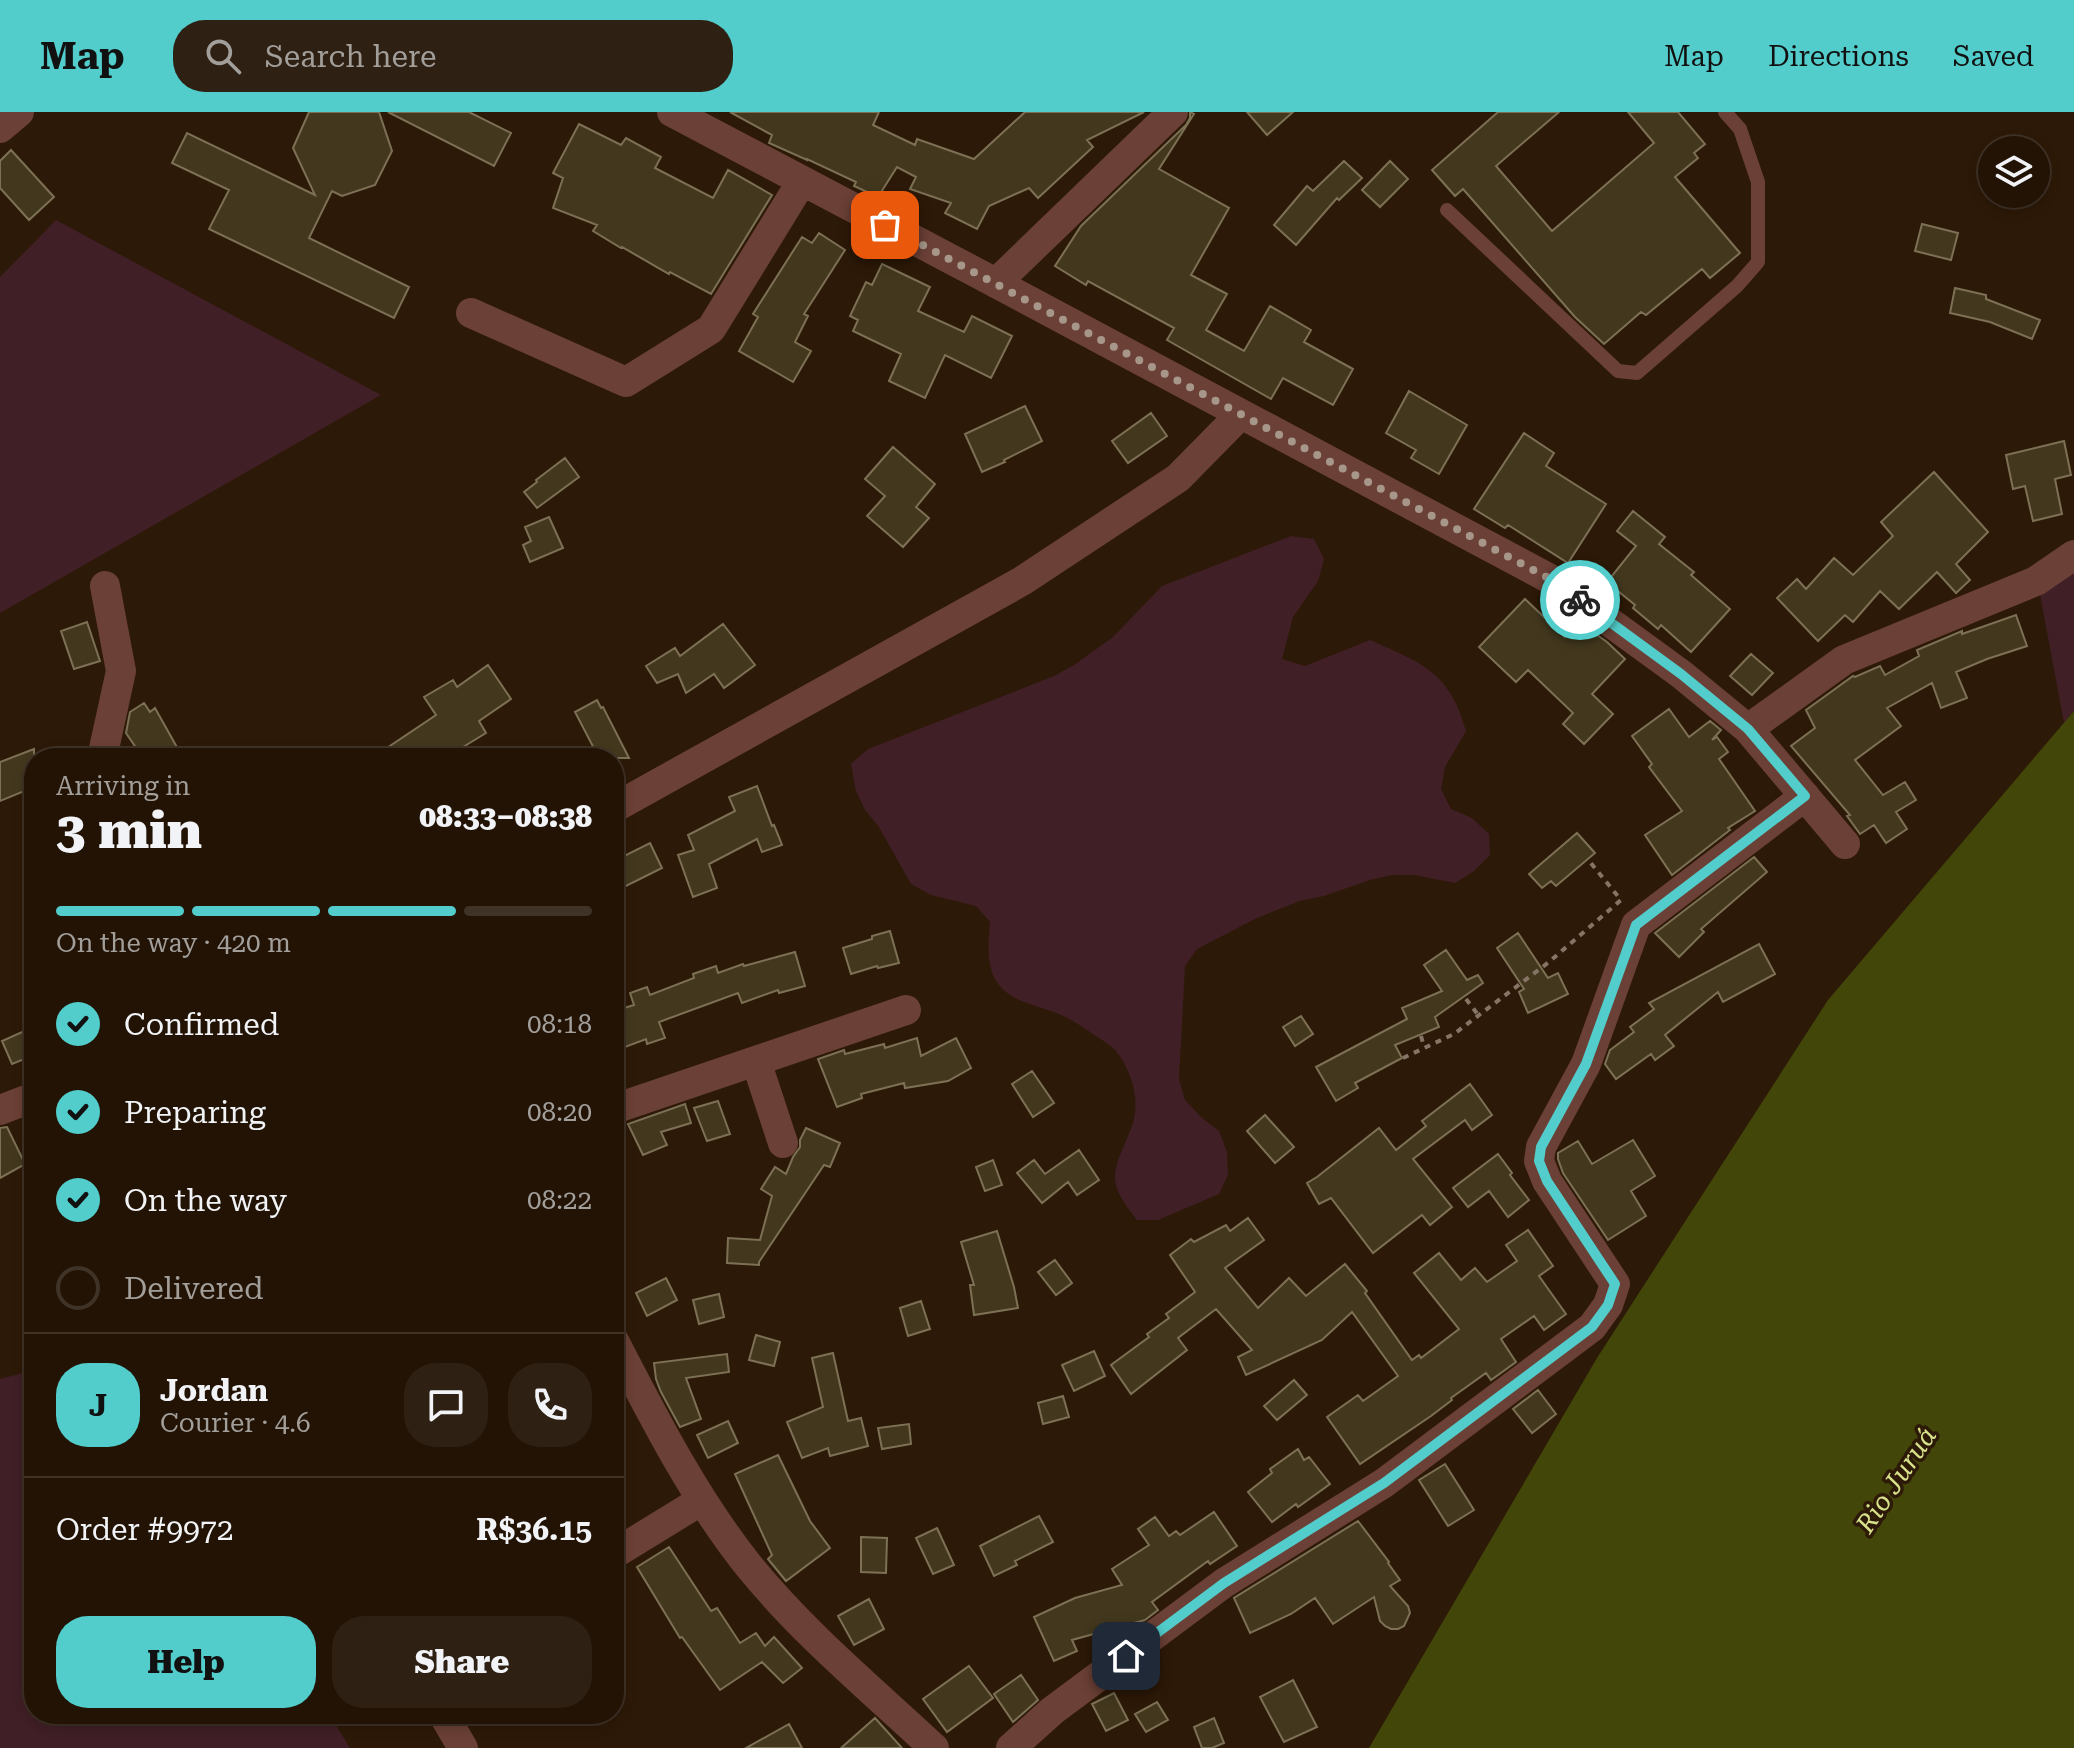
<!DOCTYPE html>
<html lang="en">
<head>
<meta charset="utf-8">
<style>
	body { margin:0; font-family:"Roboto Serif",serif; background:#2e2013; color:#f1f3f6; height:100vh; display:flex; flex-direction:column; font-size:30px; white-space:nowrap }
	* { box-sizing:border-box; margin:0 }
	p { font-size:26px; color:#a29e9a }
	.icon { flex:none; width:44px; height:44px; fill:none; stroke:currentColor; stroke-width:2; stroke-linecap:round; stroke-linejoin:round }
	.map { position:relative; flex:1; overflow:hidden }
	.side { position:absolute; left:24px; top:636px; width:600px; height:976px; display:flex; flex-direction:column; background:#221305; border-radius:32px; box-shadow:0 4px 12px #0003,0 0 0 2px #3f3227 }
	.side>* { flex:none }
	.tools { position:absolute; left:1978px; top:24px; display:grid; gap:16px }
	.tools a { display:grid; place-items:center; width:72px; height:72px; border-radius:50%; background:#221305; box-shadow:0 4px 12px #0003,0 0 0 2px #3f3227; font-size:40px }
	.pin { position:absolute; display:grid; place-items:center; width:68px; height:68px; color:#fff; margin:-34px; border-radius:16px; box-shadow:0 4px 12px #0006 }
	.courier { position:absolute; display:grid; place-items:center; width:80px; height:80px; margin:-40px; border:6px solid #52cdcb; border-radius:50%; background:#fff; color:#222; box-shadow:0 2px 10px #0007 }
	.summary em { font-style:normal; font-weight:800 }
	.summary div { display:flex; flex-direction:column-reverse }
	.summary { display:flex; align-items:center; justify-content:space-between; height:136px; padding:0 32px }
	h1 { font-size:52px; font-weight:800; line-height:60px }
	.bar { display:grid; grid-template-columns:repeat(4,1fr); gap:12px 8px; align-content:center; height:96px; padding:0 32px }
	.bar i { height:10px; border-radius:6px; background:#3f3227 }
	.bar .current { background:#52cdcb }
	.bar p { grid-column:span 4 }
	.line { display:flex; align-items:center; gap:20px; padding:0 32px; border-top:2px solid #3f3227 }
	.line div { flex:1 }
	.round { display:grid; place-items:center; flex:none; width:84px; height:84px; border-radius:32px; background:#2e2013 }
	ol { padding:0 32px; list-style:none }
	li { display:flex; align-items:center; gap:24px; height:88px }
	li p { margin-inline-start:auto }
	li .icon { padding:8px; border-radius:50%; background:#52cdcb; color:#111; stroke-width:4 }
	li:last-child { color:#a29e9a }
	li i { width:44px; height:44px; border:4px solid #3f3227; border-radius:50% }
	.button { display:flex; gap:16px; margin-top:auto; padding:16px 32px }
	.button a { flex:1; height:92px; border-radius:32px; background:#52cdcb; color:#111; font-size:32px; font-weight:800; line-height:92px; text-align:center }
	.button a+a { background:#2e2013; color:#f1f3f6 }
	header { display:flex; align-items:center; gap:48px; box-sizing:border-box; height:112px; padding:0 40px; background:#52cdcb; color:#111 }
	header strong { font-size:38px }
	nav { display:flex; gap:44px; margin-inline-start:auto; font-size:28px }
	.search { width:560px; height:72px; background:#2e2013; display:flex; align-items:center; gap:20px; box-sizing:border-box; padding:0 28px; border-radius:32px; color:#a29e9a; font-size:30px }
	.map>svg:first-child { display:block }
	.green { fill:#401f26 }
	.water { fill:#424709 }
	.building { fill:#43381e; stroke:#7c7155; stroke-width:2 }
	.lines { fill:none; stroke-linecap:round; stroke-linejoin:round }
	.path { stroke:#867566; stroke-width:4; stroke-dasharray:6 6; stroke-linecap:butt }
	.service { stroke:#6b4036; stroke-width:14 }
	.minor { stroke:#6b4036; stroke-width:30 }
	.done { stroke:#a7978a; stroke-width:8; stroke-dasharray:0 14.4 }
	.route { stroke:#52cdcb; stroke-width:10 }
	.labels { text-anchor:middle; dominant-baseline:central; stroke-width:7; stroke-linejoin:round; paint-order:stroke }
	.water-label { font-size:26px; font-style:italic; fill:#d7e28b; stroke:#2d1907 }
</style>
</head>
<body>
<header>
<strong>Map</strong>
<div class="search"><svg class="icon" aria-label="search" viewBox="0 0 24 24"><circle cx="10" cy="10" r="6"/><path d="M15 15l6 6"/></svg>Search here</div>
<nav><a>Map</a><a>Directions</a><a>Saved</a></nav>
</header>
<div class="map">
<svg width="2074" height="1636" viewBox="0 0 2074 1636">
	<rect width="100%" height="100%" fill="#2d1907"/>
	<path class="green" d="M56 108 381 283 0 501V165Z
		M1291 424 1314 427 1324 447 1318 469 1293 505 1282 547 1305 554 1370 528C1422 551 1450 560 1466 619L1445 655 1441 677 1451 697 1472 706 1489 722 1490 743 1474 759 1455 771 1414 763H1392L1370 768 1324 784 1300 789 1257 806 1197 837 1185 854 1179 967 1185 988 1202 1006 1219 1019 1227 1040 1228 1063 1219 1082 1158 1108H1137C1128 1096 1115 1081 1115 1065 1116 1043 1132 1023 1135 1001 1138 981 1129 954 1115 938 1110 933 1102 928 1096 924 1084 916 1073 908 1059 902 1031 891 996 888 990 852 987 838 989 824 990 810L976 794 931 783 911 772 879 715 865 698 856 679 851 652 868 637 1054 564 1074 553 1113 525 1162 474Z
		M2074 449V599L2064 611 2039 477Z
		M34 1258V1602H338L337 1615 350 1636H0V1267Z"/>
	<path class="water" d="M2074 599V1636H1369L1597 1246 1828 888Z"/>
	<path class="building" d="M309 0H379L392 39 375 73 342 84 332 79 309 126 409 175 394 206 209 117 229 78 172 51 187 21 315 83 293 36Z
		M388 0H469L511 21 494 54Z
		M730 0H879L873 13 915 33 917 27 974 47 1025 0H1144L1087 28 1093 35 1038 86 1029 76 989 94 977 117 945 101 951 91 910 77 916 65 897 55 878 85 854 74 856 70 807 47V48L769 31 772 23Z
		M1190 0 1194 2 1159 57 1229 96 1191 163 1227 182 1206 218 1244 239 1270 194 1311 218 1304 230 1353 257 1333 293 1283 266 1271 287 1167 228 1174 216 1088 169 1086 173 1055 154 1081 114 1186 13 1190 6Z
		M1247 0H1293L1267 23Z
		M1498 0H1559L1496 54 1552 119 1654 31 1628 0H1678L1705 32 1694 41 1698 46 1675 65 1740 141 1710 166 1702 157 1646 203 1641 200 1604 232 1575 205 1463 77 1455 84 1432 58Z
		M579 12 621 33 626 26 661 45 655 56 713 86 728 58 772 83 711 182 670 160 669 162 622 135 621 136 593 119 597 113 553 96 563 66 553 61Z
		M11 38 54 85 29 108 0 76V49Z
		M1344 49 1362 66 1339 88 1337 86 1296 133 1274 113 1307 74 1313 79Z
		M1390 49 1408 67 1380 95 1362 78Z
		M1922 112 1958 121 1951 148 1915 139Z
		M819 121 845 138 804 202 808 204 795 230 811 239 793 270 739 239 758 205 753 202 802 125 812 131Z
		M882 152 930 175 918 199 964 220 972 204 1012 224 991 266 945 243 925 286 889 269 901 242 853 219 858 208 850 204 866 170 872 173Z
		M1955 176 1986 183V187L2040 208 2032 227 1990 210 1950 201Z
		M1409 279 1467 313 1439 362 1411 346 1416 338 1386 321Z
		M1025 294 1042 329 1004 348 1005 350 982 360 965 322Z
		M1151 301 1167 324 1128 351 1112 329Z
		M1524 321 1554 341 1546 354 1606 392 1568 451 1508 413 1505 416 1474 397Z
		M2064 329 2071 363 2055 367 2062 402 2033 409 2025 374 2013 377 2006 343Z
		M893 335 935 372 916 395 929 406 903 435 867 404 885 384 865 367Z
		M565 346 579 365 537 396 524 380 537 370 536 368Z
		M1934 360 1988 420 1956 452 1970 468 1956 481 1937 460 1899 497 1880 479 1853 510 1845 503 1818 529 1777 486 1797 467 1806 477 1834 446 1853 463 1893 424 1881 410Z
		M1633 399 1665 425 1659 432 1694 460 1691 463 1730 497 1691 540 1661 513 1658 517 1633 496 1635 493 1607 470 1636 434 1617 419Z
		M549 405 563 436 530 450 523 433 531 429 525 415Z
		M1525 487 1565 525 1579 510 1607 530 1625 547 1592 582 1613 602 1584 632 1563 612 1573 601 1528 558 1516 570 1479 535Z
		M2016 503 2027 534 1987 547 1956 560 1967 586 1941 596 1932 571 1887 596 1901 614 1855 648 1883 683 1905 670 1916 688 1896 700 1907 717 1886 731 1874 713 1860 722 1847 704 1850 703 1791 634 1815 616 1806 598 1853 564 1855 565 1880 554 1885 563 1919 544 1917 538 1962 519V522Z
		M87 510 100 549 74 557 61 519Z
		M723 512 755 553 724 576 714 562 686 581 678 562 657 571 646 554 675 536 680 544Z
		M1751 542 1773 561 1752 583 1730 564Z
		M488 553 511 587 479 609 486 621 445 646H372L436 603 424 585 453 568 457 575Z
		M597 588 601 596 603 595 629 646H599L575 600Z
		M144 591 150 600 155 596 183 646H143L126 621 130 600Z
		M1669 597 1689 625 1710 609 1721 618 1712 628 1717 625 1728 640 1719 647 1755 699 1728 716 1730 718 1672 763 1645 723 1682 699 1649 655 1652 652 1632 624Z
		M34 637V675L0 689V650Z
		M757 674 772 714 774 713 782 733 762 740 757 727 709 752 717 776 693 785 678 743 694 738 688 723 735 699 729 685Z
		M1577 721 1595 741 1556 774 1551 769 1542 776 1529 762Z
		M650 731 662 756 614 780V749Z
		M1754 745 1767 760 1701 817 1704 820 1679 845 1655 821Z
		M890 819 899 851 878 856 877 854 851 862 843 836 872 827V824Z
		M1518 821 1548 866 1558 861 1568 882 1528 901 1519 880 1524 877 1497 836Z
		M1759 832 1775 862 1723 890 1718 880 1665 923 1674 934 1655 948 1651 942 1616 967 1605 952 1610 938 1634 920 1630 915 1654 897 1649 891Z
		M1446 838 1467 868 1478 863 1483 871 1435 905 1439 915 1395 933 1402 946 1355 971 1358 976 1336 989 1316 955 1407 907 1402 896 1442 879 1424 853Z
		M795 840 805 874 779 881 778 878 742 891 738 881 659 910 665 926 647 932 646 927 625 935 614 905V899L634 893 630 881 647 875 650 883 694 866 693 862 716 854 718 861 743 852 744 854Z
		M1301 904 1313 922 1295 934 1283 915Z
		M22 920 32 944 12 952 2 929Z
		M917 926 921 944 956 926 971 956 948 969 905 976 904 971 861 982 862 986 837 995 818 947 844 938 845 942 884 932 885 936Z
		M1032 959 1054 991 1033 1005 1012 972Z
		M1470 972 1492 1003 1472 1018 1465 1008 1413 1047 1452 1095 1430 1113 1422 1103 1373 1141 1331 1086 1319 1092 1307 1071 1317 1065 1379 1016 1396 1038 1426 1014 1422 1009Z
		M718 989 730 1022 707 1029 694 996Z
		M685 992 691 1011 661 1020 667 1033 643 1043 628 1012Z
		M1265 1003 1294 1035 1275 1051 1247 1019Z
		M7 1015 25 1052 0 1066V1016Z
		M806 1016 840 1031 830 1055 824 1053 759 1150V1153L727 1151 728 1126 760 1128 772 1084 761 1077 775 1055 786 1062 793 1045 800 1035V1028Z
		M1633 1028 1655 1064 1631 1079 1646 1104 1608 1128 1563 1061 1558 1047V1041L1578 1029 1592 1052Z
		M1079 1038 1099 1068 1077 1083 1068 1070 1042 1091 1017 1061 1034 1048 1045 1062Z
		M1498 1042 1512 1061 1510 1063 1529 1088 1508 1105 1489 1079 1468 1095 1453 1076Z
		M993 1048 1002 1073 985 1079 976 1055Z
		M1248 1106 1264 1128 1225 1156 1258 1196 1289 1166 1306 1184 1345 1152 1367 1179 1365 1181 1412 1248 1419 1243 1421 1246 1459 1217 1414 1161 1439 1141 1461 1168 1475 1156 1487 1170 1517 1149 1506 1133 1528 1118 1553 1154 1539 1164 1566 1202 1544 1218 1534 1204 1501 1227 1516 1250 1491 1268 1486 1261 1451 1286 1452 1288 1431 1304 1360 1352 1327 1305 1358 1283 1363 1289 1398 1264 1352 1200 1322 1228 1246 1263 1238 1245 1252 1238 1216 1197 1178 1226 1187 1238 1131 1282 1111 1253 1149 1225 1147 1222 1169 1206 1166 1202 1195 1180 1170 1143 1191 1127 1194 1130 1226 1113 1230 1119Z
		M997 1119 1014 1175 1018 1196 974 1203 970 1173H974L961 1130Z
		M1055 1148 1072 1171 1056 1183 1038 1160Z
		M666 1166 677 1188 647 1204 636 1181Z
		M719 1182 724 1205 699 1212 693 1188Z
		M921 1189 930 1217 908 1224 900 1196Z
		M756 1223 780 1230 774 1254 749 1248Z
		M1094 1239 1105 1264 1074 1279 1062 1253Z
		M833 1241 848 1309 861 1306 868 1334 830 1344 828 1336 802 1346 787 1310 823 1295 812 1246Z
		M727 1242 729 1260 686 1266 701 1307 680 1315 661 1280 656 1267 654 1251Z
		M1294 1268 1307 1283 1277 1308 1264 1294Z
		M1538 1278 1556 1302 1532 1321 1513 1297Z
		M1063 1284 1069 1305 1043 1312 1038 1291Z
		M728 1309 738 1331 708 1346 697 1323Z
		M909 1312 911 1332 882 1337 878 1316Z
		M1298 1337 1304 1348 1309 1345 1330 1372 1298 1395 1296 1392 1272 1410 1248 1380 1272 1361 1270 1357Z
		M778 1343 810 1409 830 1436 786 1469 768 1447 772 1443 735 1362Z
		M1445 1352 1474 1398 1448 1414 1419 1368Z
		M1214 1400 1237 1434 1210 1452 1208 1449 1152 1490 1158 1498 1145 1508 1072 1528 1077 1539 1054 1549 1034 1505 1075 1486 1122 1473 1112 1457 1149 1433 1138 1417 1155 1405 1169 1424 1176 1419 1180 1423Z
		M1039 1404 1053 1430 1015 1449 1017 1453 994 1464 980 1434Z
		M1358 1409 1389 1450 1388 1451 1400 1468 1390 1474 1408 1494 1410 1501 1404 1514 1398 1517H1391L1385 1514 1380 1509 1374 1485 1333 1512 1315 1486 1291 1502 1250 1521 1234 1486Z
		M937 1416 954 1453 933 1462 916 1426Z
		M861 1425 887 1426 886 1461 861 1460Z
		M669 1435 711 1499 717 1496 740 1531 756 1521 765 1534 774 1525 802 1556 783 1571 762 1550 720 1578 682 1525 680 1526 637 1455Z
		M869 1487 884 1517 854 1533 838 1504Z
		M969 1554 993 1586 947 1620 923 1587Z
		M1021 1563 1038 1588 1013 1610 994 1582Z
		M1293 1568 1317 1615 1284 1630 1260 1585Z
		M1114 1581 1128 1608 1106 1619 1092 1592Z
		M1157 1590 1168 1608 1146 1620 1135 1602Z
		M875 1606 902 1636H841Z
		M1214 1606 1224 1631 1212 1636H1202L1194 1615Z
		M789 1612 802 1636H746Z"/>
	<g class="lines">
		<path class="path" d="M1466 887 1479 904
			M1421 924 1424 935
			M1403 946 1454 922 1549 850 1621 788 1590 750"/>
		<path class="service" d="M1447 98 1618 259 1637 261 1737 174 1758 150V70L1740 17 1725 0"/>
		<path class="minor" d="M672 0 996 171 1552 468 1681 562 1748 617 1845 732
			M0 16 19 0
			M996 171 1173 0
			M471 201 626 270 711 217 802 69
			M1748 617 1844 548 2036 469 2074 443
			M102 646 121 559 105 474
			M614 696 1022 469 1178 366 1241 302
			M756 949 783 1031
			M614 997 906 898
			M0 998 34 985
			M614 1229C654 1306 694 1385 748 1453 803 1521 871 1577 934 1636
			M614 1442 702 1388
			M443 1602 463 1636
			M1011 1636 1052 1599 1224 1471 1384 1371 1592 1215 1608 1193 1615 1172 1547 1069 1539 1049 1541 1035 1586 952 1636 813 1805 684"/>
	</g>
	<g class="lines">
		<path class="done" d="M885 113 1526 454 1552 468 1580 488"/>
		<path class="route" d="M1126 1544 1224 1471 1384 1371 1592 1215 1608 1193 1615 1172 1547 1069 1539 1049 1541 1035 1586 952 1636 813 1805 684 1748 617 1681 562 1580 488"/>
	</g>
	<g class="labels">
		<g class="water-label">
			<text transform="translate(1896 1368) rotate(-56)">Rio Juruá</text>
		</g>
	</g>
</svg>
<div class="tools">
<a><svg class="icon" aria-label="layers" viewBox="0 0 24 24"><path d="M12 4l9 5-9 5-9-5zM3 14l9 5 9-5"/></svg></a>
</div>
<div class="pin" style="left:885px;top:113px;background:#ea580c"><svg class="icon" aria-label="bag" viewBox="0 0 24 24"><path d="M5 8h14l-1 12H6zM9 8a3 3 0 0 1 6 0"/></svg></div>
<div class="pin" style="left:1126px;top:1544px;background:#1f2937"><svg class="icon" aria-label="home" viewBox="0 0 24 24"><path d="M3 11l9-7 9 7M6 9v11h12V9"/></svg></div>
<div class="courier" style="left:1580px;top:488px"><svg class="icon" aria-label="bike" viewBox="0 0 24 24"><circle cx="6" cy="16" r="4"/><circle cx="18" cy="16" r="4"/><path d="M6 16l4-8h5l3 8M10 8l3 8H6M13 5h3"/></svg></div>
<section class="side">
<div class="summary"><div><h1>3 min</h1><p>Arriving in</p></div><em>08:33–08:38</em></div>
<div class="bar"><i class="current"></i><i class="current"></i><i class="current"></i><i></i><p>On the way · 420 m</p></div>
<ol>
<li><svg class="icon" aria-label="check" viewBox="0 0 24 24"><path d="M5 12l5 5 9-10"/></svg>Confirmed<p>08:18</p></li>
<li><svg class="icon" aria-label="check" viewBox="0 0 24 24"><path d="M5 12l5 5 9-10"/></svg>Preparing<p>08:20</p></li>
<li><svg class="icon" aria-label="check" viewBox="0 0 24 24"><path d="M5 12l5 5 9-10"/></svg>On the way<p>08:22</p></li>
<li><i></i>Delivered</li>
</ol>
<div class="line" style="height:144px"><b class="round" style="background:#52cdcb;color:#111">J</b><div><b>Jordan</b><p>Courier · 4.6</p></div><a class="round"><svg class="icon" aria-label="chat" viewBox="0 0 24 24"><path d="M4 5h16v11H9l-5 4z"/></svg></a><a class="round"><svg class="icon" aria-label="phone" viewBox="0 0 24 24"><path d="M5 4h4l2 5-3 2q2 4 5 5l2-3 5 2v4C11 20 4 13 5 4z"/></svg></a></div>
<div class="line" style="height:104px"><div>Order #9972</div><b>R$36.15</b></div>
<div class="button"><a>Help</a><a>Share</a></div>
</section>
</div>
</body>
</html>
